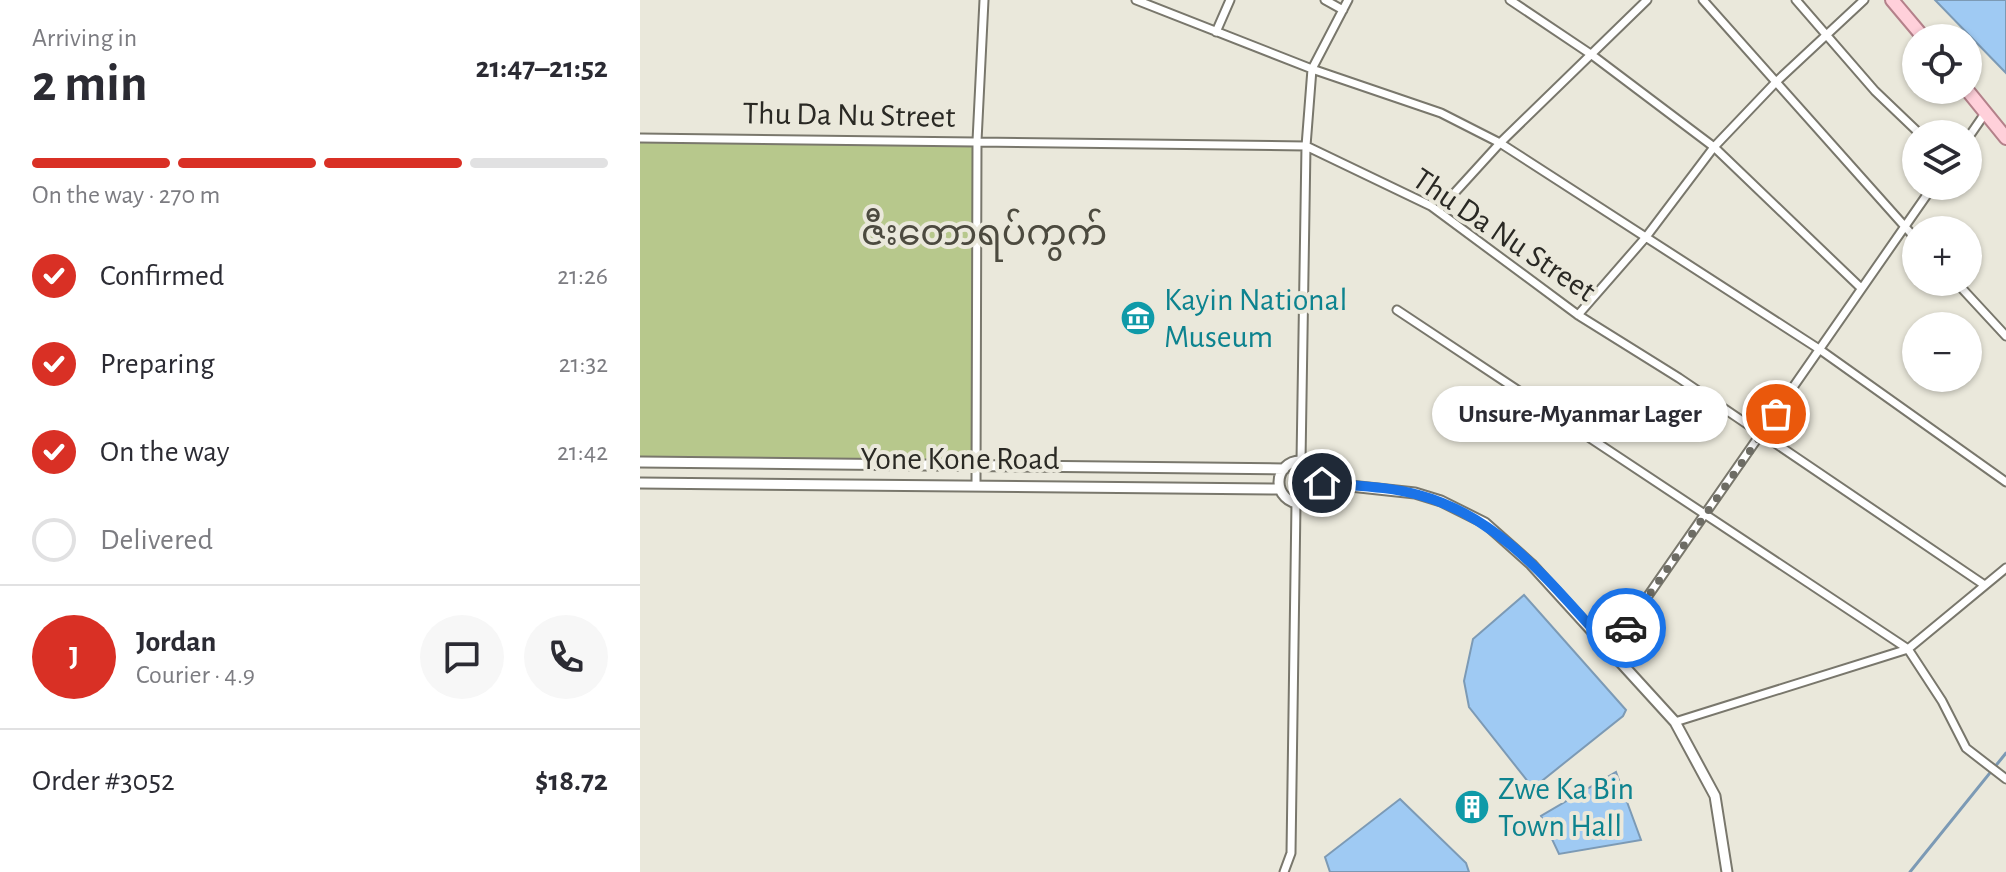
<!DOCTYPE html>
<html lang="en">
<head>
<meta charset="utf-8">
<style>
	body { margin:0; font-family:"Alegreya Sans","Noto Sans Myanmar",sans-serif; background:#f7f7f7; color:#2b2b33; height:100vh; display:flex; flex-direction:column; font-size:30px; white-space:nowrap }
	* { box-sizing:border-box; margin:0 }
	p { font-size:26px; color:#7c7c81 }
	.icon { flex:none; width:44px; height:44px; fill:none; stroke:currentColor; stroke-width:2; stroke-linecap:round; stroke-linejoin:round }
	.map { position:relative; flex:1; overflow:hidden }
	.details { display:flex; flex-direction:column; background:#fff; width:640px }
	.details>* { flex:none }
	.buttons { position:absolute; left:1262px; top:24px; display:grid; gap:16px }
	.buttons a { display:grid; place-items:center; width:80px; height:80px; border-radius:50%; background:#fff; box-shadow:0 2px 6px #0004; font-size:40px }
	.pin { position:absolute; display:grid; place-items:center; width:68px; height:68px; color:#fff; margin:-34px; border:4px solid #fff; border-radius:50%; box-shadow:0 2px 8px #0007 }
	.courier { position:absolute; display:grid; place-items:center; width:80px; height:80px; margin:-40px; border:6px solid #1a73e8; border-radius:50%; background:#fff; color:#222; box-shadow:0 2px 10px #0007 }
	.bubble { position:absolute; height:56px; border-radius:28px; background:#fff; box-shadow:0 2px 6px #0004; font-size:26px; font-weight:600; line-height:56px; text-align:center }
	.overview em { font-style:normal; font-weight:600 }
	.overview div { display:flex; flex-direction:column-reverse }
	.overview { display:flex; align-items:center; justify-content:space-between; height:136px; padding:0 32px }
	h1 { font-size:52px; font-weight:600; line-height:60px }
	.bar { display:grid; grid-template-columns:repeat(4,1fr); gap:12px 8px; align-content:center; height:96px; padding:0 32px }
	.bar i { height:10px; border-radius:6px; background:#e1e1e2 }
	.bar .selected { background:#d93025 }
	.bar p { grid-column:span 4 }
	.line { display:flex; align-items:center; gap:20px; padding:0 32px; border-top:2px solid #e1e1e2 }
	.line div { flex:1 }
	.round { display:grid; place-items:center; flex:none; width:84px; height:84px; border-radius:42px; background:#f7f7f7 }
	ol { padding:0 32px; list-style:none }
	li { display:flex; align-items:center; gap:24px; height:88px }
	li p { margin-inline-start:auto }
	li .icon { padding:8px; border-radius:50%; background:#d93025; color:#fff; stroke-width:4 }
	li:last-child { color:#7c7c81 }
	li i { width:44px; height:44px; border:4px solid #e1e1e2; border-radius:50% }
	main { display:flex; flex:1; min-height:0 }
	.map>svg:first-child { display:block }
	.green { fill:#b7c88c }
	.water { fill:#9fcaf3; stroke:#7c9ab5; stroke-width:2 }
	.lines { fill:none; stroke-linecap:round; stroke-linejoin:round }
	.stream { stroke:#7c9ab5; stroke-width:3 }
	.minor-casing { stroke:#79776c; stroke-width:11 }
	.tertiary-casing { stroke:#79776c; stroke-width:13 }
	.primary-casing { stroke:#b4818a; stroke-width:16 }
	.minor { stroke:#fff; stroke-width:7 }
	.tertiary { stroke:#fff; stroke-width:9 }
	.primary { stroke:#ffd0da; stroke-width:12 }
	.done { stroke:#6d6c64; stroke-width:8; stroke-dasharray:0 14.4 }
	.route { stroke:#1a73e8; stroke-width:10 }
	.labels { text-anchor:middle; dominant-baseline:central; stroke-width:8; stroke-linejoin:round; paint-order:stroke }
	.street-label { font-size:32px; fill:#2a2924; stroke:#eae8db }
	.culture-label { font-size:32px; fill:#0d838f; stroke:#eae8db; text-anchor:start }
	.quarter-label { font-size:36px; fill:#4c4a3f; stroke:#eae8db }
</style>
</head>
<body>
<main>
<section class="details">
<div class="overview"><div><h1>2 min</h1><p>Arriving in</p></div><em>21:47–21:52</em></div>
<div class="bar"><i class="selected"></i><i class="selected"></i><i class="selected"></i><i></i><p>On the way · 270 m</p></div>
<ol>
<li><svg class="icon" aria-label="check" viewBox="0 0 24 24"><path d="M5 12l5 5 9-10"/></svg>Confirmed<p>21:26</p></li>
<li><svg class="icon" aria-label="check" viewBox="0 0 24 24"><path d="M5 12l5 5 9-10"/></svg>Preparing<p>21:32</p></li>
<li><svg class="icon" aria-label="check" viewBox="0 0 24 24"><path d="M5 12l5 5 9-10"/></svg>On the way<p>21:42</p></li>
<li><i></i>Delivered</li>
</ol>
<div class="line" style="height:144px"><b class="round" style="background:#d93025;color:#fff">J</b><div><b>Jordan</b><p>Courier · 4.9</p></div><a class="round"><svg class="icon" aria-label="chat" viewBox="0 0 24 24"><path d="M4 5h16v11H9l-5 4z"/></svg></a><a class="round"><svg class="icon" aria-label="phone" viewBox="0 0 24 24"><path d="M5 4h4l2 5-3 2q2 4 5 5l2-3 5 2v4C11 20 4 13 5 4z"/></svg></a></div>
<div class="line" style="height:104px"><div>Order #3052</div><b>$18.72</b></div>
</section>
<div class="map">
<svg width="1366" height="872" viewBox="0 0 1366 872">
	<rect width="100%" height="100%" fill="#eae8db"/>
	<path class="green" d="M0 136 337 141V466L0 462Z"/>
	<path class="water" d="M1295 0H1366V73Z
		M884 595 986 710 983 716 893 788 829 707 824 681 833 639Z
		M976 772 1001 840 919 854 901 816Z
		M760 799 826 863 829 872H690L685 857Z"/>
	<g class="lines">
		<path class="stream" d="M1270 872 1366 753"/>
		<defs>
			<path id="minor" d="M496 0 672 69 801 113 860 143 1179 349 1366 482
				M685 0 703 10
				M870 0 952 55 1074 147 1221 288
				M1063 0 1276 239
				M1156 0 1235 91 1280 134
				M576 32 590 0
				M0 138 666 146 791 206 938 315 1039 378 1343 584
				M1328 138 1346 112
				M798 211 860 143 1007 0
				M1316 282 1366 336
				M757 310 1268 649 1302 701 1326 748 1366 779
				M938 315 1006 237 1074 147 1136 82 1224 0
				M661 461 666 146 672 69 708 0
				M336 484 337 141 344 0
				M971 649 1293 186
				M1035 722 1268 649 1366 568
				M644 872 651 853 656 503"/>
			<path id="tertiary" d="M639 482a21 21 0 1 1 42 0a21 21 0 1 1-42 0Z
				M0 462 644 469
				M0 483 640 489
				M682 483 775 493 801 501 845 523 891 564 1035 722 1075 796 1087 872"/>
			<path id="primary" d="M1252 0 1284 38
				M1327 90 1366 138"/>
		</defs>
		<use href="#minor" class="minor-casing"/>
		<use href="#tertiary" class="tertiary-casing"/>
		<use href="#primary" class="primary-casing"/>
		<use href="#minor" class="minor"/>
		<use href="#tertiary" class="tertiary"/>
		<use href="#primary" class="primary"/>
	</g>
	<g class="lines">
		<path class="done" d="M986 628 1136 414"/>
		<path class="route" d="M682 483C713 486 748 486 779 495 862 517 915 589 971 649L986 628"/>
	</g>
	<defs>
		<symbol id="museum-disc" viewBox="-11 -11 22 22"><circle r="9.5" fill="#0f9aa8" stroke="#eae8db"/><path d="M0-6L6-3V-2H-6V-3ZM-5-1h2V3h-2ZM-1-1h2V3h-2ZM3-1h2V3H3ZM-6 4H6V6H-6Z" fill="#fff"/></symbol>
		<symbol id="building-disc" viewBox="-11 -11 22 22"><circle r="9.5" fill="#0f9aa8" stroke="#eae8db"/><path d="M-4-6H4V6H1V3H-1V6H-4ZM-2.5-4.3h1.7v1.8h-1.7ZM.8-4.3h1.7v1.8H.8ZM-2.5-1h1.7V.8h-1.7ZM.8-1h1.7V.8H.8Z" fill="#fff"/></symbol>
	</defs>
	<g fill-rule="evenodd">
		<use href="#museum-disc" x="478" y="298" width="40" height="40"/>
		<use href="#building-disc" x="812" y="787" width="40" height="40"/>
	</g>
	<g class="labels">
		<g class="street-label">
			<text transform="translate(209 115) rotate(1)">Thu Da Nu Street</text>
			<text transform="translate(864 235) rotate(34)">Thu Da Nu Street</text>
			<text x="320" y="459">Yone Kone Road</text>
		</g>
		<g class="culture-label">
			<text x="524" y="300">Kayin National<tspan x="524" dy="37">Museum</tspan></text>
			<text x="858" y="789">Zwe Ka Bin<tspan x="858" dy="37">Town Hall</tspan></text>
		</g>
		<g class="quarter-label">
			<text x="344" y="234">ဇီးတောရပ်ကွက်</text>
		</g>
	</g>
</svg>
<div class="buttons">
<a><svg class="icon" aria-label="locate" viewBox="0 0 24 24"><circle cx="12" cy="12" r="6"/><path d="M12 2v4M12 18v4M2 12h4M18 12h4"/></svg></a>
<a><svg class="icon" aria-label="layers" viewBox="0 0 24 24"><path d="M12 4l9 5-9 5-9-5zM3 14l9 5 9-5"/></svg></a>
<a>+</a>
<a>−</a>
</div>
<div class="pin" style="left:1136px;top:414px;background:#ea580c"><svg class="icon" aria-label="bag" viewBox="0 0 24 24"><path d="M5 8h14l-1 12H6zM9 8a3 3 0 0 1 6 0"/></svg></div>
<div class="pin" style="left:682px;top:483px;background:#1f2937"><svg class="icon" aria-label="home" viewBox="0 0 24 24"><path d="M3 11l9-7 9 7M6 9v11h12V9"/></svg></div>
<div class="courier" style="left:986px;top:628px"><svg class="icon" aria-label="car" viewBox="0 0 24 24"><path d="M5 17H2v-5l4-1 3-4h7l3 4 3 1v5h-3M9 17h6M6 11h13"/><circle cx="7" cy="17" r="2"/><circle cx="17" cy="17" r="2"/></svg></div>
<div class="bubble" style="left:792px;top:386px;width:296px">Unsure-Myanmar Lager</div>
</div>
</main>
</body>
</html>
